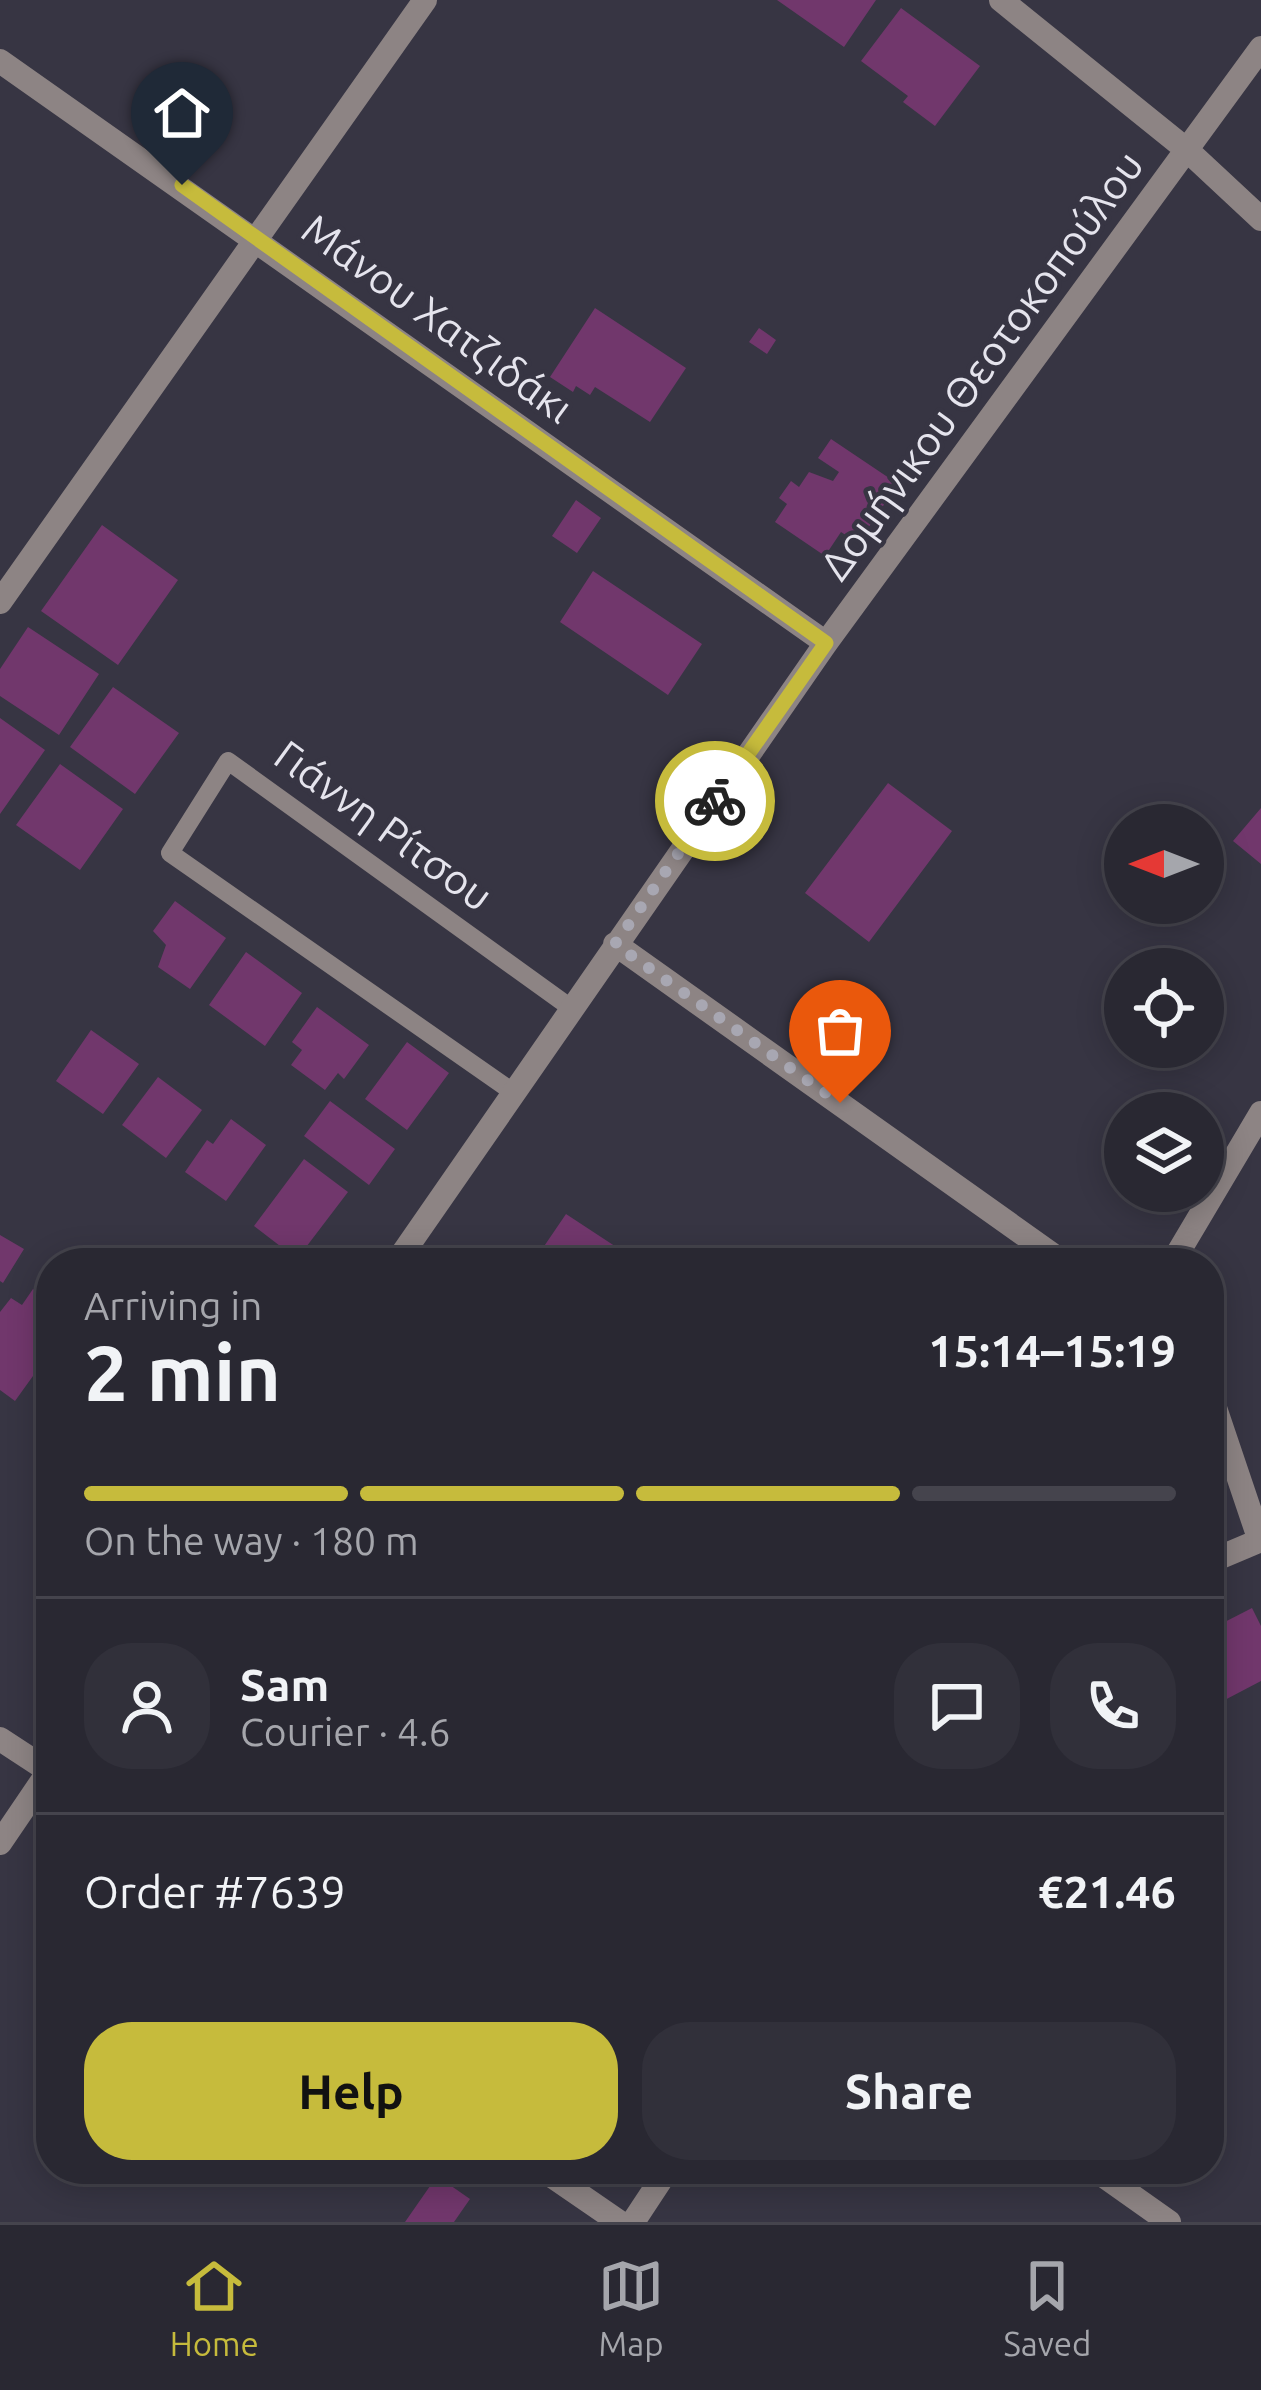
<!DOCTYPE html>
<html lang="en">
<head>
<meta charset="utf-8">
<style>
	body { margin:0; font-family:Ubuntu,sans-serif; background:#31303a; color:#f1f3f6; height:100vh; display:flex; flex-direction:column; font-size:45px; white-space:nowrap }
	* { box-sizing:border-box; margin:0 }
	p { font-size:39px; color:#a5a6ac }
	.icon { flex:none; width:66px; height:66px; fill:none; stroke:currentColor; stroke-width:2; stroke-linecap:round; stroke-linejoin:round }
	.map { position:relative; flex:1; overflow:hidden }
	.drawer { position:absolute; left:36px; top:1248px; width:1188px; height:936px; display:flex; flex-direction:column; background:#292832; border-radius:48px; box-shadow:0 6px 30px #0003,0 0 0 3px #45444d }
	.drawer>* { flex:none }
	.needle { width:78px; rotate:270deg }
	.buttons { position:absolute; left:1104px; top:804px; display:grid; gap:24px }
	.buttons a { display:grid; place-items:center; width:120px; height:120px; border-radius:50%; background:#292832; box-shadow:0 6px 30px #0003,0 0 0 3px #45444d; font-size:60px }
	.pin { position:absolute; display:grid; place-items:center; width:102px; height:102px; color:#fff; margin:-123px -51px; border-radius:50% 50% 50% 0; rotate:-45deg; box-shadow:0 0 12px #0007 }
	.pin .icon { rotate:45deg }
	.courier { position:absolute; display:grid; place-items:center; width:120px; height:120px; margin:-60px; border:9px solid #c6bb3c; border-radius:50%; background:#fff; color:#222; box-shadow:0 3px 15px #0007 }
	.summary em { font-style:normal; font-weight:700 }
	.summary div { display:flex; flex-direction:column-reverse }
	.summary { display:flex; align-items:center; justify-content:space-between; height:204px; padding:0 48px }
	h1 { font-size:78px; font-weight:700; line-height:90px }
	.bar { display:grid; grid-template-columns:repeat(4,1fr); gap:18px 12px; align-content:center; height:144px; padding:0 48px }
	.bar i { height:15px; border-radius:9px; background:#45444d }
	.bar .on { background:#c6bb3c }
	.bar p { grid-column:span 4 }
	.line { display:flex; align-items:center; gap:30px; padding:0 48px; border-top:3px solid #45444d }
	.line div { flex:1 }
	.round { display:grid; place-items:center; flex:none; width:126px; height:126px; border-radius:48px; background:#31303a }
	.action { display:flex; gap:24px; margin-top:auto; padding:24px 48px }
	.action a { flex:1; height:138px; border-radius:48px; background:#c6bb3c; color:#111; font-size:48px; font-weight:700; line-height:138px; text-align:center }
	.action a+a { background:#31303a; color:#f1f3f6 }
	.menu { display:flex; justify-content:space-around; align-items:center; height:168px; border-top:3px solid #45444d; background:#292832; font-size:33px; color:#a5a6ac }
	.menu a { display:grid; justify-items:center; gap:6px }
	.menu .on { color:#c6bb3c }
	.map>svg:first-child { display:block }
	.building { fill:#71376c }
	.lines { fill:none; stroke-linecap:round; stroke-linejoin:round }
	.service { stroke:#8d8484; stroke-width:18 }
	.minor { stroke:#8d8484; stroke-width:24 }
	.done { stroke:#a8a7b2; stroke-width:12; stroke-dasharray:0 21.6 }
	.route { stroke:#c6bb3c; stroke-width:15 }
	.labels { text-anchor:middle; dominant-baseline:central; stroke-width:9; stroke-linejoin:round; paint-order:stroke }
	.street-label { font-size:42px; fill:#e5e4ed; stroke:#373543 }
</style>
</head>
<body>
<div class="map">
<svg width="1261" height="2222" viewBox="0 0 1261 2222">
	<rect width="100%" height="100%" fill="#373543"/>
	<path class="building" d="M777 0H876L844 47Z
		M901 8 980 66 935 126 903 102 908 96 861 61Z
		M595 308 686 368 650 422 595 387 590 395 576 386 573 392 550 377Z
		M759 328 776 340 767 354 749 342Z
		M831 439 898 484 858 543 841 532 825 556 775 522 787 504 779 498 791 481 799 487 809 472 833 481 839 472 818 458Z
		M576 500 601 518 577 553 552 536Z
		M102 525 178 580 118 665 41 611Z
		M593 571 702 644 668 695 560 622Z
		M28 627 99 674 59 735 0 696V669Z
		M113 687 179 733 135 794 70 747Z
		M0 718 45 750 0 814Z
		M60 764 123 809 80 870 16 825Z
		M888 783 952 831 869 942 805 893Z
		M1261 808V864L1233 841Z
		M175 901 226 938 190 989 158 967 166 945 153 931Z
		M246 952 302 993 265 1046 209 1005Z
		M317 1007 369 1045 344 1079 338 1073 325 1090 291 1065 302 1050 292 1042Z
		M91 1030 139 1064 103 1114 56 1081Z
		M407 1042 449 1073 407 1130 365 1099Z
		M158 1077 202 1110 166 1158 122 1125Z
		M330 1101 395 1149 369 1185 304 1136Z
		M231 1119 266 1145 226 1201 185 1172 207 1140 213 1144Z
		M304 1159 348 1192 297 1259 254 1226Z
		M566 1214 633 1258 629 1263 534 1261Z
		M0 1235 24 1249 3 1283 0 1281Z
		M33 1289 51 1302V1351L15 1401 0 1390V1312L11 1298 22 1305Z
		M1252 1608 1261 1626V1681L1219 1703 1214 1693 1209 1696V1630Z
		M437 2176 470 2199 454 2222H405Z"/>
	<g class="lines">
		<path class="service" d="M513 1092 170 853 228 761 571 1008"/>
		<path class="minor" d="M1001 0 1187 150 1261 219
			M0 61 826 643
			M0 602 425 0
			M615 944 1064 1263
			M396 1263 826 643 1261 48
			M1172 1263 1261 1113
			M1209 1390 1260 1541
			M1209 1562 1261 1540
			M0 1739 49 1771
			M0 1843 51 1768
			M542 2169 619 2222
			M1094 2169 1169 2222
			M633 2222 668 2169"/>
	</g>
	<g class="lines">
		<path class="done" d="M715 801 615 944 840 1103"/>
		<path class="route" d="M182 185 826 643 715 801"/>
	</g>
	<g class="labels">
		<g class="street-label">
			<text transform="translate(438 318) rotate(36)">Μάνου Χατζιδάκι</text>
			<text transform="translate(981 365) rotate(-54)">Δομήνικου Θεοτοκοπούλου</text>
			<text transform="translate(384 825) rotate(36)">Γιάννη Ρίτσου</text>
		</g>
	</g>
</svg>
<div class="buttons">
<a><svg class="needle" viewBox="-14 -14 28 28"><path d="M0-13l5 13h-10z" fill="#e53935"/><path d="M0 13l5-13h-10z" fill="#a5a6ac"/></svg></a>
<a><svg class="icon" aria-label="locate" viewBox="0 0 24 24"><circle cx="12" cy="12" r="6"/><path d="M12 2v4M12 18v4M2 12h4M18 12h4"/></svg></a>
<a><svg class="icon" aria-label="layers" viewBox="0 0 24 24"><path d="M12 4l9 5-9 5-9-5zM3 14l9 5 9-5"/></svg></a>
</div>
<div class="pin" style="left:840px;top:1103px;background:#ea580c"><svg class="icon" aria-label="bag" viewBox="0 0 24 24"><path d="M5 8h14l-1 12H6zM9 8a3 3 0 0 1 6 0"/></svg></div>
<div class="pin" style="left:182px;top:185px;background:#1f2937"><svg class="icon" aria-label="home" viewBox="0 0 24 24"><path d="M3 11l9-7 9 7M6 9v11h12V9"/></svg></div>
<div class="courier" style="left:715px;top:801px"><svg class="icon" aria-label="bike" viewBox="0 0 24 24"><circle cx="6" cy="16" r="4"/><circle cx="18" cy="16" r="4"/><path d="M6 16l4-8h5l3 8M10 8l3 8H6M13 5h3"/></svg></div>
<section class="drawer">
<div class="summary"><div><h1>2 min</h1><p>Arriving in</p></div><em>15:14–15:19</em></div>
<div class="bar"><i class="on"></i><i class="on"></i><i class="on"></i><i></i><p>On the way · 180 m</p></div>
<div class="line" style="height:216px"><a class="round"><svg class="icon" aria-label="person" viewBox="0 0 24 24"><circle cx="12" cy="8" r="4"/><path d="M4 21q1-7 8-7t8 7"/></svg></a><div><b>Sam</b><p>Courier · 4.6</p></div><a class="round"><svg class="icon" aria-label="chat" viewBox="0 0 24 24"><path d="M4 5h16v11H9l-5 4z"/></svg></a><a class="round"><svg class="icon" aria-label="phone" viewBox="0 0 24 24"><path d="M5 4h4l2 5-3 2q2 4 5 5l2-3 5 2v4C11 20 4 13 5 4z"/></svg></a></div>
<div class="line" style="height:156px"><div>Order #7639</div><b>€21.46</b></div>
<div class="action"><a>Help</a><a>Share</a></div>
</section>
</div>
<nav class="menu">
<a class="on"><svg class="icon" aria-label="home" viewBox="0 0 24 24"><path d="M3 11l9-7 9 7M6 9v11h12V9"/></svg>Home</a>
<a><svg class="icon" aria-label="map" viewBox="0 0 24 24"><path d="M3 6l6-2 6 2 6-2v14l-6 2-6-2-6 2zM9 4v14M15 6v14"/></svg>Map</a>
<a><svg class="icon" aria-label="saved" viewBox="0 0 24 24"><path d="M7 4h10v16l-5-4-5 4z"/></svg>Saved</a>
</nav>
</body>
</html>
